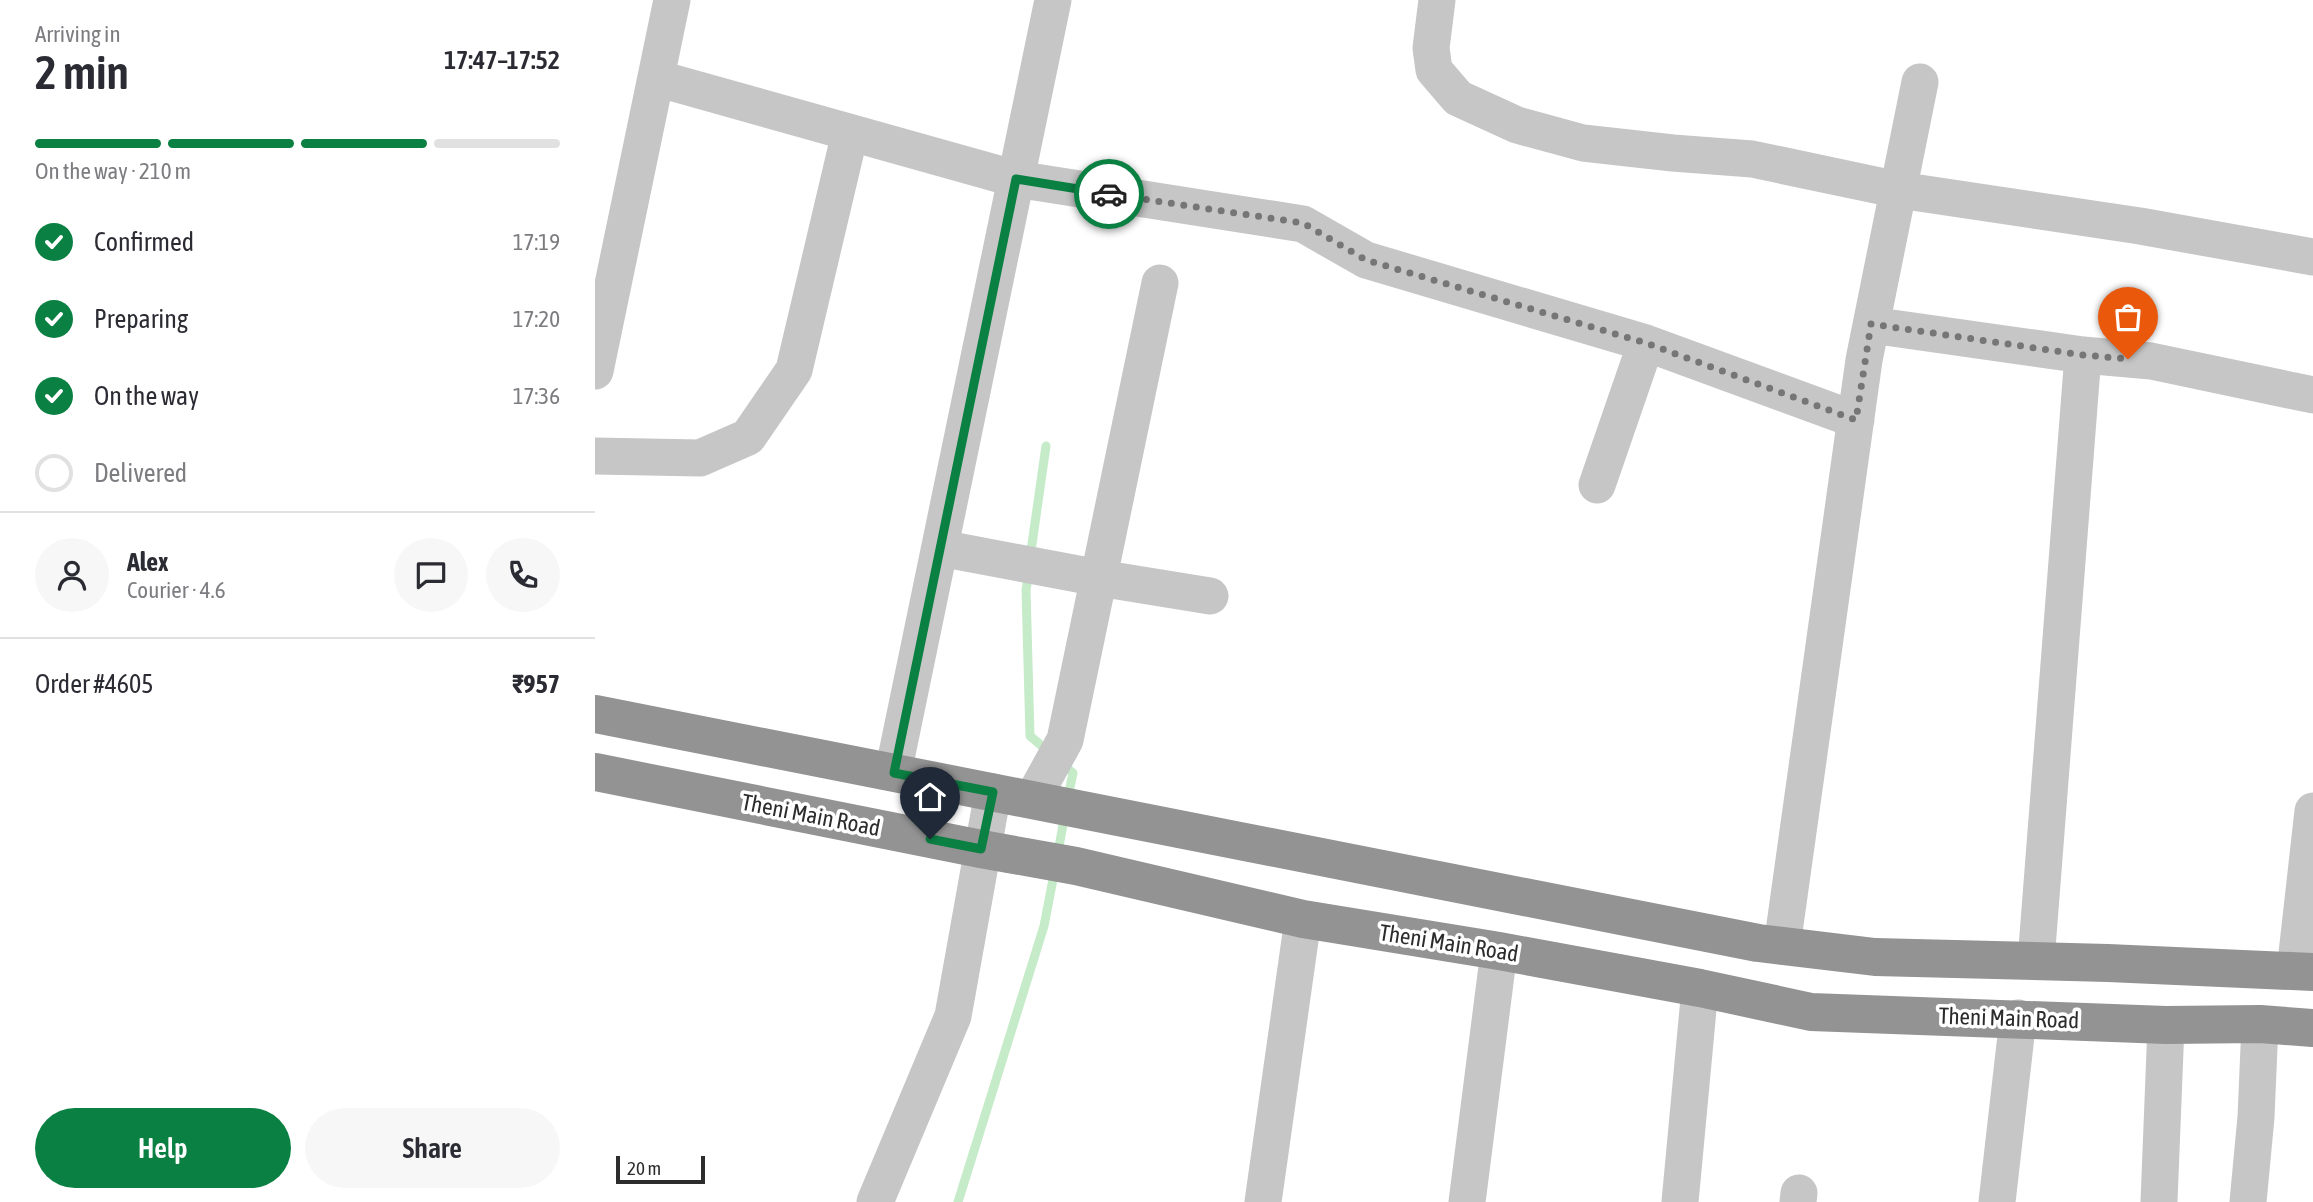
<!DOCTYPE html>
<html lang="en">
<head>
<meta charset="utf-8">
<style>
	body { margin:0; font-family:"Asap Condensed",sans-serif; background:#f7f7f7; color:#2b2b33; height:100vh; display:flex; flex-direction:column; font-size:26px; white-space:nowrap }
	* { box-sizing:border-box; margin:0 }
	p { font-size:23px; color:#7c7c81 }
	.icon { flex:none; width:38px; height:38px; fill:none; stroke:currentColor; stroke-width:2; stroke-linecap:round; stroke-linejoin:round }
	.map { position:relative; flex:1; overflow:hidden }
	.panel { display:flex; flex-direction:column; background:#fff; width:595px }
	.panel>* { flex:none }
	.scale { position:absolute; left:21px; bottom:18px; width:89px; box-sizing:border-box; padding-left:7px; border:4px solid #2c2c2c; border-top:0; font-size:19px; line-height:24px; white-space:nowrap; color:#2c2c2c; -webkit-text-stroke:5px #fff; paint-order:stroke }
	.pin { position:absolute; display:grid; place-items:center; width:60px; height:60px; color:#fff; margin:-72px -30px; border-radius:50% 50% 50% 0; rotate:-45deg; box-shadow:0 0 7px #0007 }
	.pin .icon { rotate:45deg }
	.courier { position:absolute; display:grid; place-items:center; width:70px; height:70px; margin:-35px; border:5px solid #0b8043; border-radius:50%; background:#fff; color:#222; box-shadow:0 2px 9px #0007 }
	.head em { font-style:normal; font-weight:600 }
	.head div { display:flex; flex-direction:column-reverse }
	.head { display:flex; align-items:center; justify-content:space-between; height:119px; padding:0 35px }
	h1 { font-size:46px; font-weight:600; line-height:52px }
	.bar { display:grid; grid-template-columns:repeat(4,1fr); gap:10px 7px; align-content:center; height:84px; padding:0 35px }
	.bar i { height:9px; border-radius:5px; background:#e1e1e2 }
	.bar .selected { background:#0b8043 }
	.bar p { grid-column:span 4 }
	.line { display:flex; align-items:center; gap:18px; padding:0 35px; border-top:2px solid #e1e1e2 }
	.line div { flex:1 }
	.round { display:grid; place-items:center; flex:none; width:74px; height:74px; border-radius:37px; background:#f7f7f7 }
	ol { padding:0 35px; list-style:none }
	li { display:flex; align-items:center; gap:21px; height:77px }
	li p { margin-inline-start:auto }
	li .icon { padding:7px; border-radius:50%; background:#0b8043; color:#fff; stroke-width:4 }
	li:last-child { color:#7c7c81 }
	li i { width:38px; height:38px; border:4px solid #e1e1e2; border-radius:50% }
	.primary-button { display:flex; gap:14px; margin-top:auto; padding:14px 35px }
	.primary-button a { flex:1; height:80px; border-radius:42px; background:#0b8043; color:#fff; font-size:28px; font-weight:600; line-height:80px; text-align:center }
	.primary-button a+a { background:#f7f7f7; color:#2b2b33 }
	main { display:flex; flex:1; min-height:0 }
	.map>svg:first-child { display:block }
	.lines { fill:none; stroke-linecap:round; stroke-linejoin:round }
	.stream { stroke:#c5ebc8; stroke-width:9 }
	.minor { stroke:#c6c6c6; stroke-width:37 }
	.highway { stroke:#939393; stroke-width:38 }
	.done { stroke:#767676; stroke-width:7; stroke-dasharray:0 12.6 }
	.route { stroke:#0b8043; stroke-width:9 }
	.labels { text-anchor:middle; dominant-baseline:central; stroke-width:7; stroke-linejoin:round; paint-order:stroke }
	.street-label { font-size:23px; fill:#2c2c2c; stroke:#fff }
</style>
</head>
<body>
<main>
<section class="panel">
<div class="head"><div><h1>2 min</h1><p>Arriving in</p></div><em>17:47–17:52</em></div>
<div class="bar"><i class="selected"></i><i class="selected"></i><i class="selected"></i><i></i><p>On the way · 210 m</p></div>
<ol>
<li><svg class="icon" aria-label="check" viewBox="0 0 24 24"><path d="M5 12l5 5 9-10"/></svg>Confirmed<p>17:19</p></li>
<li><svg class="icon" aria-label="check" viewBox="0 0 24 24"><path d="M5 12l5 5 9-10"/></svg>Preparing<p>17:20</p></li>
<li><svg class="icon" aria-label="check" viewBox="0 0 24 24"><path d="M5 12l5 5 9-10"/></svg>On the way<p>17:36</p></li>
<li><i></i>Delivered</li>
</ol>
<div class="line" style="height:126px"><a class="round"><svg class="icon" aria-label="person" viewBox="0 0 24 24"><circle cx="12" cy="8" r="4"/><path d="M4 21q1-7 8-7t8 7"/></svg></a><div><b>Alex</b><p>Courier · 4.6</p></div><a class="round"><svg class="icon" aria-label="chat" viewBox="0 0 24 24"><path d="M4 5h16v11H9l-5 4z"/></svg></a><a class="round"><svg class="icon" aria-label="phone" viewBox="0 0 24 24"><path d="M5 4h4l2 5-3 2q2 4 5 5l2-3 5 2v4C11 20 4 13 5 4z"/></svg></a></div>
<div class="line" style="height:91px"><div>Order #4605</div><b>₹957</b></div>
<div class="primary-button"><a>Help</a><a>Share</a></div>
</section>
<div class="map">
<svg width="1718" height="1202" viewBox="0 0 1718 1202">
	<rect width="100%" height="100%" fill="#fff"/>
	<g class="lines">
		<path class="stream" d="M435 558 451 446
			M434 572 431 590 435 736 454 752
			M467 764 478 773 473 797
			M463 852 470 814
			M363 1202 449 926 460 869"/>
		<path class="minor" d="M842 0 836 48 839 70 863 98 922 125 988 143 1078 153 1157 159 1304 190 1545 226 1718 257
			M61 78 421 179 708 224 771 260 1051 343 1261 420
			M1276 325 1488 355 1556 361 1718 395
			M0 371 77 0
			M0 456 105 458 153 437 199 370 255 133
			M1002 485 1051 343
			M345 548 504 578 615 596
			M298 773 458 0
			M437 800 470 740 565 283
			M1187 946 1269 360 1325 82
			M1441 961 1488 355
			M1700 971 1718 811
			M280 1202 358 1016 398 792
			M668 1202 708 919
			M872 1202 904 951
			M1085 1202 1105 988
			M1203 1202 1204 1193
			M1402 1202 1423 1018
			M1564 1202 1571 1025
			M1653 1202 1661 1117 1665 1024"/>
		<path class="highway" d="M0 714 1163 943 1280 957 1513 963 1718 972
			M0 772 386 849 481 866 708 919 904 951 1105 988 1216 1012 1571 1025 1665 1024 1718 1028"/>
	</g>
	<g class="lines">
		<path class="done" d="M514 194 708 223 771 260 1051 343 1261 420 1276 324 1488 355 1533 359"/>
		<path class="route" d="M335 839 386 849 398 792 299 773 421 179 514 194"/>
	</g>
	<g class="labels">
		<g class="street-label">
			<text transform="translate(216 815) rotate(11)">Theni Main Road</text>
			<text transform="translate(854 943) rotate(9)">Theni Main Road</text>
			<text transform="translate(1414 1018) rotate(2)">Theni Main Road</text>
		</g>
	</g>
</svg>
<div class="scale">20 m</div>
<div class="pin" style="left:1533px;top:359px;background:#ea580c"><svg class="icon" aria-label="bag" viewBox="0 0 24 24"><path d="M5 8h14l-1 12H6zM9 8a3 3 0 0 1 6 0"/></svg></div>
<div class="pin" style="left:335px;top:839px;background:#1f2937"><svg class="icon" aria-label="home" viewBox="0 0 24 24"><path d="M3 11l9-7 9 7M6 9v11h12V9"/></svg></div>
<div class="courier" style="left:514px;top:194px"><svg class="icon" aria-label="car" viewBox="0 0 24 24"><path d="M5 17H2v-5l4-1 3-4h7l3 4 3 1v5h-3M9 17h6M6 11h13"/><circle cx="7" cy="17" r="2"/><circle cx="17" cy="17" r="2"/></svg></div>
</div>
</main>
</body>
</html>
